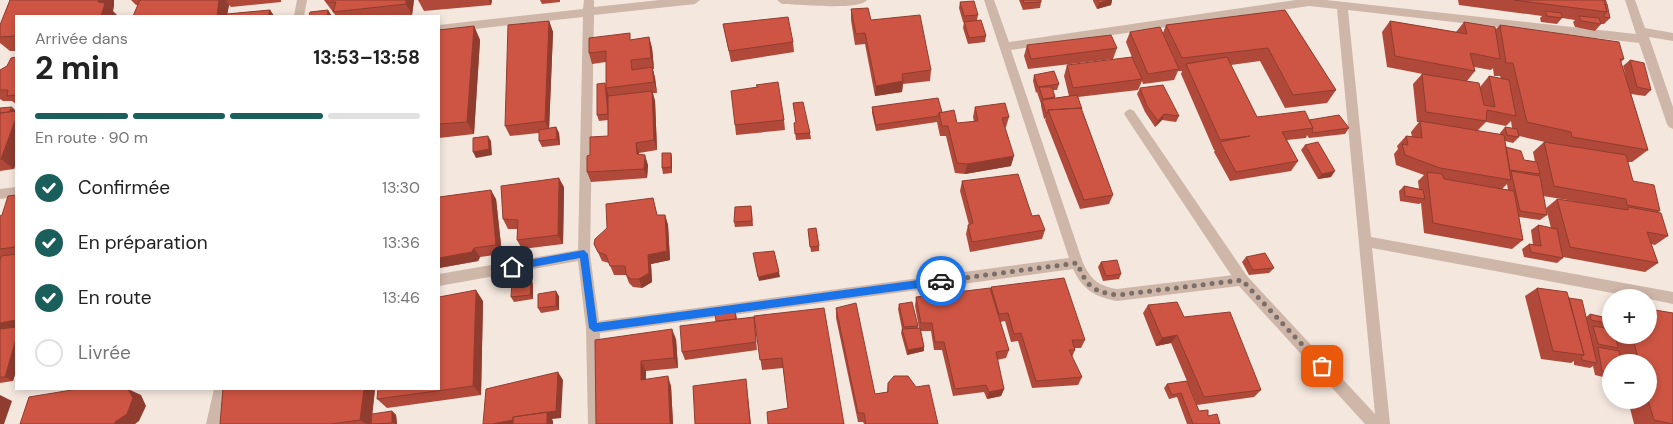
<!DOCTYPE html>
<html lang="fr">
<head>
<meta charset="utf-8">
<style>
	body { margin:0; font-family:"DM Sans",sans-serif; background:#f6f6f6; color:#222; height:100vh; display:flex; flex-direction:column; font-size:19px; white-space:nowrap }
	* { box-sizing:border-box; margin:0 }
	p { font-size:16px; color:#767676 }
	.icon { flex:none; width:28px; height:28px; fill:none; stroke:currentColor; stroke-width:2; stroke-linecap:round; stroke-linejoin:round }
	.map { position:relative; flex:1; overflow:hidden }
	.side { position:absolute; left:15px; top:15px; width:425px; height:375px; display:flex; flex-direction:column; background:#fff; border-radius:0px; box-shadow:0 2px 8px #0003 }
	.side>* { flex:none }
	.buttons { position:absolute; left:1602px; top:289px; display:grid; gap:10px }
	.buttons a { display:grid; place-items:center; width:55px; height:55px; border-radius:50%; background:#fff; box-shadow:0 2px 8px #0003; font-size:25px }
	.pin { position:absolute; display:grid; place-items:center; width:42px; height:42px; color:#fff; margin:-21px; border-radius:10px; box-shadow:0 2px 8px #0006 }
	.courier { position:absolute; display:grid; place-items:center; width:50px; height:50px; margin:-25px; border:4px solid #1a73e8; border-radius:50%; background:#fff; color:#222; box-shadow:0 1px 6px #0007 }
	.summary em { font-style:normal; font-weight:700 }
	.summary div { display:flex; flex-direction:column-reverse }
	.summary { display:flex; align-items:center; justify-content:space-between; height:85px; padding:0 20px }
	h1 { font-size:32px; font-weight:700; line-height:38px }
	.bar { display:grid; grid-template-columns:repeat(4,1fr); gap:8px 5px; align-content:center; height:60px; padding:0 20px }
	.bar i { height:6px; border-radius:4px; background:#e0e0e0 }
	.bar .current { background:#1b5f5c }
	.bar p { grid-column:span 4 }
	ol { padding:0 20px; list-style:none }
	li { display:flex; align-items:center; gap:15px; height:55px }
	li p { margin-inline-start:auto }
	li .icon { padding:5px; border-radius:50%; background:#1b5f5c; color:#fff; stroke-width:4 }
	li:last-child { color:#767676 }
	li i { width:28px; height:28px; border:2px solid #e0e0e0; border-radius:50% }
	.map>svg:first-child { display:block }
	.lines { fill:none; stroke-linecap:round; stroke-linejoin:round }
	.service { fill:#ceb6a9; fill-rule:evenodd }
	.minor { fill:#ceb6a9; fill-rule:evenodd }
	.wall { fill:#b1493a; fill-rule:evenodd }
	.shaded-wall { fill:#903c2f }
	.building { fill:#ce5543; stroke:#903c2f }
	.route { fill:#1a73e8 }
	.done { stroke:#7b6e68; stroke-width:5; stroke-dasharray:0 9 }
</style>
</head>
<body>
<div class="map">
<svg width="1673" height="424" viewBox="0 0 1673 424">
	<rect width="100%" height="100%" fill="#f4e7de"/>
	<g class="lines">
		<path class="service" d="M1130 109 1134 111 1247 276 1249 280 1247 284 1242 286 1237 284 1126 117 1124 114 1126 111Z"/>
		<path class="minor" d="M297 0H307L304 16H294Z
			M584 0H594V7L660 0H700L695 4 594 15 590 254 599 321 1069 258 984 0H994L1009 42 1296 0H1326L1636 34 1625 0H1635L1645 28 1673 33V41L1649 37 1673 107V129L1669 127 1667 124 1639 43 1348 10 1371 237 1673 292V304L1649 299V298H1639L1372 248 1390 424H1365L1239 286 1117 301C1095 297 1083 290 1073 269L600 333 602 424H588L586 328 578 261 439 286V274L578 250 583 17 439 33V25L583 9ZM1309 6 1337 9 1375 414 1247 276 1242 274 1117 289C1099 286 1091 280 1083 263L1011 50Z
			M777 0H867C859 11 797 4 782 4Z
			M16 187V197L0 199V189Z
			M214 389H228L220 424H206Z"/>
	</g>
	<path class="wall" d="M10 0H114V5L113 11 16 16V51H10L0 43V25Z
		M131 0H281V2L231 7 229 5 227 14 270 10 274 16H133L138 5H136Z
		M324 0H414L412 15 399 16H336Z
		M418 0H492L491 5 424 11Z
		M540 0H560V2L542 4Z
		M1019 0H1041V2L1040 8 1023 10Z
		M1093 0H1112L1111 5 1097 9 1093 1Z
		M1458 0H1606L1607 3 1606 4 1610 18 1604 24H1601L1595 31 1575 27 1573 22 1575 20 1562 18 1557 24 1541 22 1540 18 1542 16 1459 5Z
		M960 2 978 15 977 20 986 36 985 42 968 44 963 28 964 22H963L959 8Z
		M851 9 871 20 931 70 930 81 903 84 902 92 875 96 865 44 855 45 851 20Z
		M1285 10 1336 90 1327 103 1285 108 1260 61 1231 65 1257 117 1309 120 1349 128 1345 134 1309 138 1307 135 1306 138 1287 140 1298 161 1291 171 1230 181 1214 152 1215 150H1214L1181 74 1182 71H1178L1174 80 1143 84 1142 81 1138 90 1078 97 1082 110 1113 195 1109 204 1080 209 1045 120 1046 118 1044 119 1041 106V104L1037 92 1036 93 1033 81 1034 75 1059 84 1057 90H1053L1055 97V98L1069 96 1064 76 1067 65 1133 60 1126 42 1130 32 1163 33 1166 25Z
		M549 21 553 32 549 128 556 127 559 133 560 145 542 147 539 141V133L510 136 505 126Z
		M1390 21 1456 32 1464 22 1496 29 1500 25 1624 59 1621 62 1626 76 1623 66 1630 60 1651 90 1645 96 1631 94 1648 150 1632 162H1628L1633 181 1660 211 1658 212 1668 236 1655 245 1651 244 1658 263 1645 272 1563 257V258L1557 263 1524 257 1522 249 1529 244 1533 245 1531 230 1538 225 1551 228 1546 208 1557 199 1574 201 1543 196 1547 215 1540 220 1519 217 1523 240 1512 249 1424 233 1421 203 1419 204 1400 201 1399 191 1404 186 1419 189 1418 181 1424 175 1396 165 1394 154 1398 149 1397 146 1406 136 1412 137 1411 132 1419 122H1417L1413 84 1422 74 1433 76 1387 67 1382 32ZM1474 67 1491 70 1493 68 1494 76H1500L1501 79 1489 76 1480 87 1467 81 1475 71ZM1511 121 1512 128 1505 127 1500 133V135L1477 131 1486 122 1506 126ZM1519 136 1554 144 1544 142 1533 152 1535 162 1524 160 1506 147 1505 141 1513 143 1519 137ZM1507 184 1508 190 1502 189Z
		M723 24 793 42 794 52 731 62Z
		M474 26 480 40 474 134 439 138V30Z
		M649 37 652 48 654 69H653L655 78 657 93H653L655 101 657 150 639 153V154L648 165 647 178 591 182 587 172 590 155 608 136V120L599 121 597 115 606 85V62L592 64 589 53 631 40Z
		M1027 45 1117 48 1113 59 1028 69 1024 56Z
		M16 57V104L12 101H3L0 99V90L7 66Z
		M756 85 784 120 785 130 736 135 735 125 757 88Z
		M1140 88 1179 116 1176 122 1162 120 1155 127 1145 112 1137 94Z
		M793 103 810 133 811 139 796 140 794 123 796 122Z
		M872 107 942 112 957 123 974 122 973 117 975 107 1009 117 1006 127 1005 128 1011 166 965 174 955 173 946 136H940L937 122 876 131 872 113Z
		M0 108 16 111V162L14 169 0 171Z
		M1305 145 1331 177 1318 179 1301 150Z
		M671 153 672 158V173L663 174 662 168Z
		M962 181 1045 230 1042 239 970 252 966 234 968 225H969L960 191Z
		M564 187 563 244 522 249 517 240V229H508L503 219Z
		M16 195V371L13 381 0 383V216L2 215Z
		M439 197 496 199 502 254 480 257 478 261 439 268Z
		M653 198 657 215H665L668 225 670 260 651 264 652 282 642 288 633 287 629 283 626 275H614L609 263 602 261 594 244Z
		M752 212 753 226 735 227 734 222Z
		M808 229 819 246V251L811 252Z
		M1246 257 1274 268 1269 273 1249 275 1242 262Z
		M1101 262 1121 274 1119 279 1103 281 1098 267Z
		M531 279 533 284V299L514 302 511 297Z
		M991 287 1085 340 1081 348H1075V350L1072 357 1082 377 1078 385 1032 388 1018 341 1011 342 1005 321 1000 322 1009 350 1006 358 997 360 1004 389 1001 396 987 399 984 392 953 396 942 350H934L931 331H921L924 347V351L907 355 901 333 902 329 898 309 899 304 918 326V328H919L915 306 916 297 990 290Z
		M1537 288 1569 298 1586 317 1590 314 1608 318V315L1611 313V335H1649L1673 424H1634L1628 400H1649V362H1611V379L1595 375 1593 366 1590 368 1574 365V361L1571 363 1541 359 1525 296Z
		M559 296V310L541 313 538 308Z
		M483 301 481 395 387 408 377 399Z
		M1148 305 1184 317 1261 390 1254 397 1197 405 1188 382 1199 411 1208 416 1220 424H1187L1177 397 1169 399 1164 388 1167 384 1187 381 1171 343 1156 346 1143 313Z
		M836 308 875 394 887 392 888 383 938 424H864L863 422H858L836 318Z
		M736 314 737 319 754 317 757 350 685 360 682 352 716 321Z
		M754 316 844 424 788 408 783 368 762 370Z
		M676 339 678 368 646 371V380L671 386 673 424 595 340Z
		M223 389H375L372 417 392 411 396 415 397 424H220Z"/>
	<path class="shaded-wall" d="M99 0H114V5L113 11 118 16H101L98 2Z
		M219 0H228L226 1 229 5 227 16H217Z
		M406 0H414L412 15 406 4Z
		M489 0H492L491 5Z
		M1109 0H1112L1111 5 1097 9 1099 3Z
		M270 10 274 16H268Z
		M328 10 332 16H327Z
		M549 21 553 32 549 131 545 121Z
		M474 26 480 40 474 134 467 122Z
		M649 37 652 48 654 69 651 58Z
		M652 67 655 78 657 93 654 82Z
		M903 81 902 92 875 96 876 86Z
		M606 88 608 93 610 120 608 114Z
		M652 91 655 101 657 150 654 140Z
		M12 107 16 111V146H15L16 148V162L14 169 1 159 9 114Z
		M1164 114 1162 120 1155 127 1158 121Z
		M556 127 559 133 560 145 557 139Z
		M488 136 491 141 492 155 476 158 473 152Z
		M636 143 639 153 640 164 637 154Z
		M671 153 672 158V173L671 167Z
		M645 155 648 165 647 178 644 169Z
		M1014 156 1011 166 965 174 967 164Z
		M1335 171 1331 177 1318 179 1322 174Z
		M559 178 564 187 563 244 558 235Z
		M491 190 496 199 502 254 496 245Z
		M665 215 668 225 670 260 651 264 652 282 642 288 639 279 648 255Z
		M474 248 480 257 478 261 439 268V258Z
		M779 272 780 277 759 281 758 277Z
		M531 279 533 284V299L530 295Z
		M476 290 483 301 481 395 473 386Z
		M556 291 559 296V310L556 306Z
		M16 320V331L0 334V323Z
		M672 329 676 339 678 368 674 358Z
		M1177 335 1171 343 1156 346 1162 338Z
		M16 339V371L13 381 5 377Z
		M924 347V351L907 355 908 350Z
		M641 361 646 371V390L641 380Z
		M558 372 563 380 561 418 552 419 553 421V424H492Z
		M668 376 671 386 673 424H670Z
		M746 379 747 387 751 424H750Z
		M128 389 141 395 146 406 139 421 135 424H114Z
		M364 389H375L371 424H366L360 420Z
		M1004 389 1001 396 987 399 989 392Z
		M0 395 12 401 4 424H0Z
		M392 411 396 415 397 424 392 423Z"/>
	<path class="building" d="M10 0H99L98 2 105 3 101 16H16V36L0 37V25Z
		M140 0H219L217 16H133Z
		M325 0H406V4L333 12 336 2H327Z
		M1023 0H1041V2L1024 3Z
		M1097 0H1109L1099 3Z
		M1514 0H1604L1607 12Z
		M974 1 978 15 964 16 960 2Z
		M1605 4H1607L1610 18 1604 17V15L1607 12Z
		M868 8 871 20 920 15 931 70 902 74 903 81 876 86 865 33 856 34 851 9Z
		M270 10 268 16H227V14Z
		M328 10 327 16H309L310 12Z
		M1285 10 1336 90 1293 95 1268 48 1182 58 1166 25Z
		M1545 11 1561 13 1562 18 1547 16Z
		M1579 16 1599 18 1601 24 1581 21Z
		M788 17 793 42 729 51 723 24Z
		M981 20 986 36 969 38 964 22Z
		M549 21 545 121 505 126 508 25Z
		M1390 21 1467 34 1464 22 1495 27 1500 59 1470 53 1475 71 1395 56Z
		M1500 25 1619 42 1624 59H1620L1648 150 1572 137 1571 132 1527 122 1513 63H1506Z
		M474 26 467 122 439 124V30Z
		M1160 27 1179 69 1148 74 1130 32Z
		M630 33V40L649 37 651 58 631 60 632 70 652 67 654 82 606 88V51L589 53V38Z
		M1111 35 1117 48 1031 59 1027 45Z
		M16 57V95L7 96 8 90H0V70L7 66 11 58Z
		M1132 57 1142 79 1073 88 1067 65Z
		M1227 57 1257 117 1305 111 1313 128 1282 132 1298 161 1236 172 1220 142 1250 136 1220 140 1186 64Z
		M1630 60 1644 63 1651 90 1637 87Z
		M1054 71 1059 84 1038 87 1034 75Z
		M1422 74 1479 83 1484 105 1495 107 1489 76 1509 80 1516 116 1487 110 1486 121 1426 112Z
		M778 82 784 120 735 125 731 91 758 87 756 85Z
		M605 83 608 114 597 115V84Z
		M1163 85 1179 116 1164 114 1158 121 1147 106 1140 88Z
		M1039 87H1052L1055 97 1043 99Z
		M652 91 654 140 636 143 637 154 645 155 644 169 587 172V156L590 155V137L608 136V96Z
		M1077 95 1082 109 1081 108 1048 110V113H1046L1042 100Z
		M938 98 942 112 939 113 938 116 876 125 872 107Z
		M803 102 810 133 795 134 794 123 796 122 793 103Z
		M1005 103 1009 117 1002 118 1014 156 967 164 957 163 948 126H942L939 113 954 110 957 123 978 121 975 107Z
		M12 107 9 112 0 113V108Z
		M1081 108 1113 195 1084 200 1048 110Z
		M16 111V118L1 159H0V113Z
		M1339 115 1349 128 1313 133 1312 130 1313 128 1309 120Z
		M1420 121 1504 135 1511 180 1440 168 1405 155 1402 144 1408 145 1406 136 1422 138Z
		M556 127 557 139 539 141V130Z
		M1505 127 1517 129 1519 137 1507 135Z
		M488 136 489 149 473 152V138Z
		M1318 142 1335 171 1322 174 1305 145Z
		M1544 142 1626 155 1633 181 1654 185 1660 211 1627 205 1626 199 1554 186Z
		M1506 147 1521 151 1524 160 1537 162 1540 174 1510 170Z
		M662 153H671V167L662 168Z
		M1511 171 1540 176 1547 215 1520 211Z
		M1427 172 1442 174 1444 179 1514 191 1523 240 1433 223Z
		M1018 174 1032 216 1039 215 1045 230 972 242 968 225 973 223 962 181Z
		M559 178 558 235 517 240 518 220 503 219 501 186Z
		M1404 186 1423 190 1425 199 1405 196Z
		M491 190 496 245 474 248 472 252 439 258V197Z
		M16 195V247L0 249V216L2 215 8 196Z
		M653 198 657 215H665L667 251 648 255 649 273 639 279H630L626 274 625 266H610L606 255 598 252 594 244 595 239 607 228 606 204Z
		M1557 199 1628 210V207L1661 213 1668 236 1647 232 1658 263 1570 247Z
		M751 206 752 221 734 222 735 207Z
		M1538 225 1557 229 1563 258 1531 252 1529 244 1541 246Z
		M816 228 819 246 810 247 808 229Z
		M774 251 779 272 758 277 753 253Z
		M1265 253 1274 268 1253 270 1246 257Z
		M16 254V320L0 323V261L1 256Z
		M1117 260 1121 274 1106 276 1101 262Z
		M1064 278 1085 340H1072L1075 350H1069L1082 377 1036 381 1021 333 1014 334 1008 313 999 314 991 287Z
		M531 279 530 295 511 297 512 281Z
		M990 288 1009 350 996 352 1004 389 989 392 986 385 955 389 944 342H935L932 323H921L916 297Z
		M1537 288 1567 292 1584 355 1553 351Z
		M476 290 473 386 377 399 378 389H439V297Z
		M556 291V306L538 308V294Z
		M1569 298 1582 300 1597 363 1582 360 1581 357 1584 355Z
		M912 302 918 326 904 327 899 304Z
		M1177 302 1184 317 1230 312 1261 390 1204 397 1177 335 1162 338 1148 305Z
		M856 303 875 394 888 392V383L894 376H908L916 387 929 385 938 424H866L864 413H858L836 308Z
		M824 308 844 424H768L767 412 788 408 782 358 760 360 754 316Z
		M1649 309 1673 313V424L1654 420 1648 400 1649 362H1639L1632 335H1649Z
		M735 310 736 319 716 321 715 313Z
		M1590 314 1611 319V324L1591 320Z
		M754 317 756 342 682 352 680 326Z
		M1593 326 1611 329V335H1615L1618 348 1598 344Z
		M16 327V339L5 377H0V329Z
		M920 328 924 347 908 350 902 329Z
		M672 329 674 358 641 361V380L668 376 670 424H596L595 340Z
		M1598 347 1619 351 1622 362H1611V373L1602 371Z
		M558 372 556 411 513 417V420L492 424H483L486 389Z
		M746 379 750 424H695L693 386Z
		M1187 381 1199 411 1208 410V416L1217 414 1220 424H1193L1181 393 1172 395 1167 384Z
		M78 389H128L133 398 127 414 115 422 114 424H20L29 397Z
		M223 389H364L360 420 331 424H220Z
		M392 411V423L371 424 372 414Z
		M547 412V424H513V417Z"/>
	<path class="route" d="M584 250 588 254 597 323 941 277 945 281 941 285 594 332 589 328 580 258 512 271 507 267 512 263Z"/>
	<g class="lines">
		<path class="done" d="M941 281 1077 263C1087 286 1092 292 1118 295L1242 280 1322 366"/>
	</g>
</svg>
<div class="buttons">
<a>+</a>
<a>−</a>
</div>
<div class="pin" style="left:1322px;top:366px;background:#ea580c"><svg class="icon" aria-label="bag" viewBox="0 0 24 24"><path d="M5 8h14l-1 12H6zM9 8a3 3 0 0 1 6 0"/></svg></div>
<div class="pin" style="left:512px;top:267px;background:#1f2937"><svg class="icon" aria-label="home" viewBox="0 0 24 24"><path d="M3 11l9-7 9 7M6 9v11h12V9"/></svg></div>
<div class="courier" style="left:941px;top:281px"><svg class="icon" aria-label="car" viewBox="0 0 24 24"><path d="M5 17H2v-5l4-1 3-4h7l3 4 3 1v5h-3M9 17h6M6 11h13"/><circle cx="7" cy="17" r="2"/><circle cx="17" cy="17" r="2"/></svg></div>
<section class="side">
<div class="summary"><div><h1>2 min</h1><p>Arrivée dans</p></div><em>13:53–13:58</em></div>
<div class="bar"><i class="current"></i><i class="current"></i><i class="current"></i><i></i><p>En route · 90 m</p></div>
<ol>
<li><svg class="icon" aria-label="check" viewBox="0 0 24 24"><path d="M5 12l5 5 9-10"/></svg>Confirmée<p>13:30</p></li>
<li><svg class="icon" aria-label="check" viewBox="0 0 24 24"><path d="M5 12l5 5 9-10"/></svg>En préparation<p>13:36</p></li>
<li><svg class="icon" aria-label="check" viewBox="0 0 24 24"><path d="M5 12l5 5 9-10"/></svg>En route<p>13:46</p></li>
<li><i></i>Livrée</li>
</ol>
</section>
</div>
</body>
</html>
